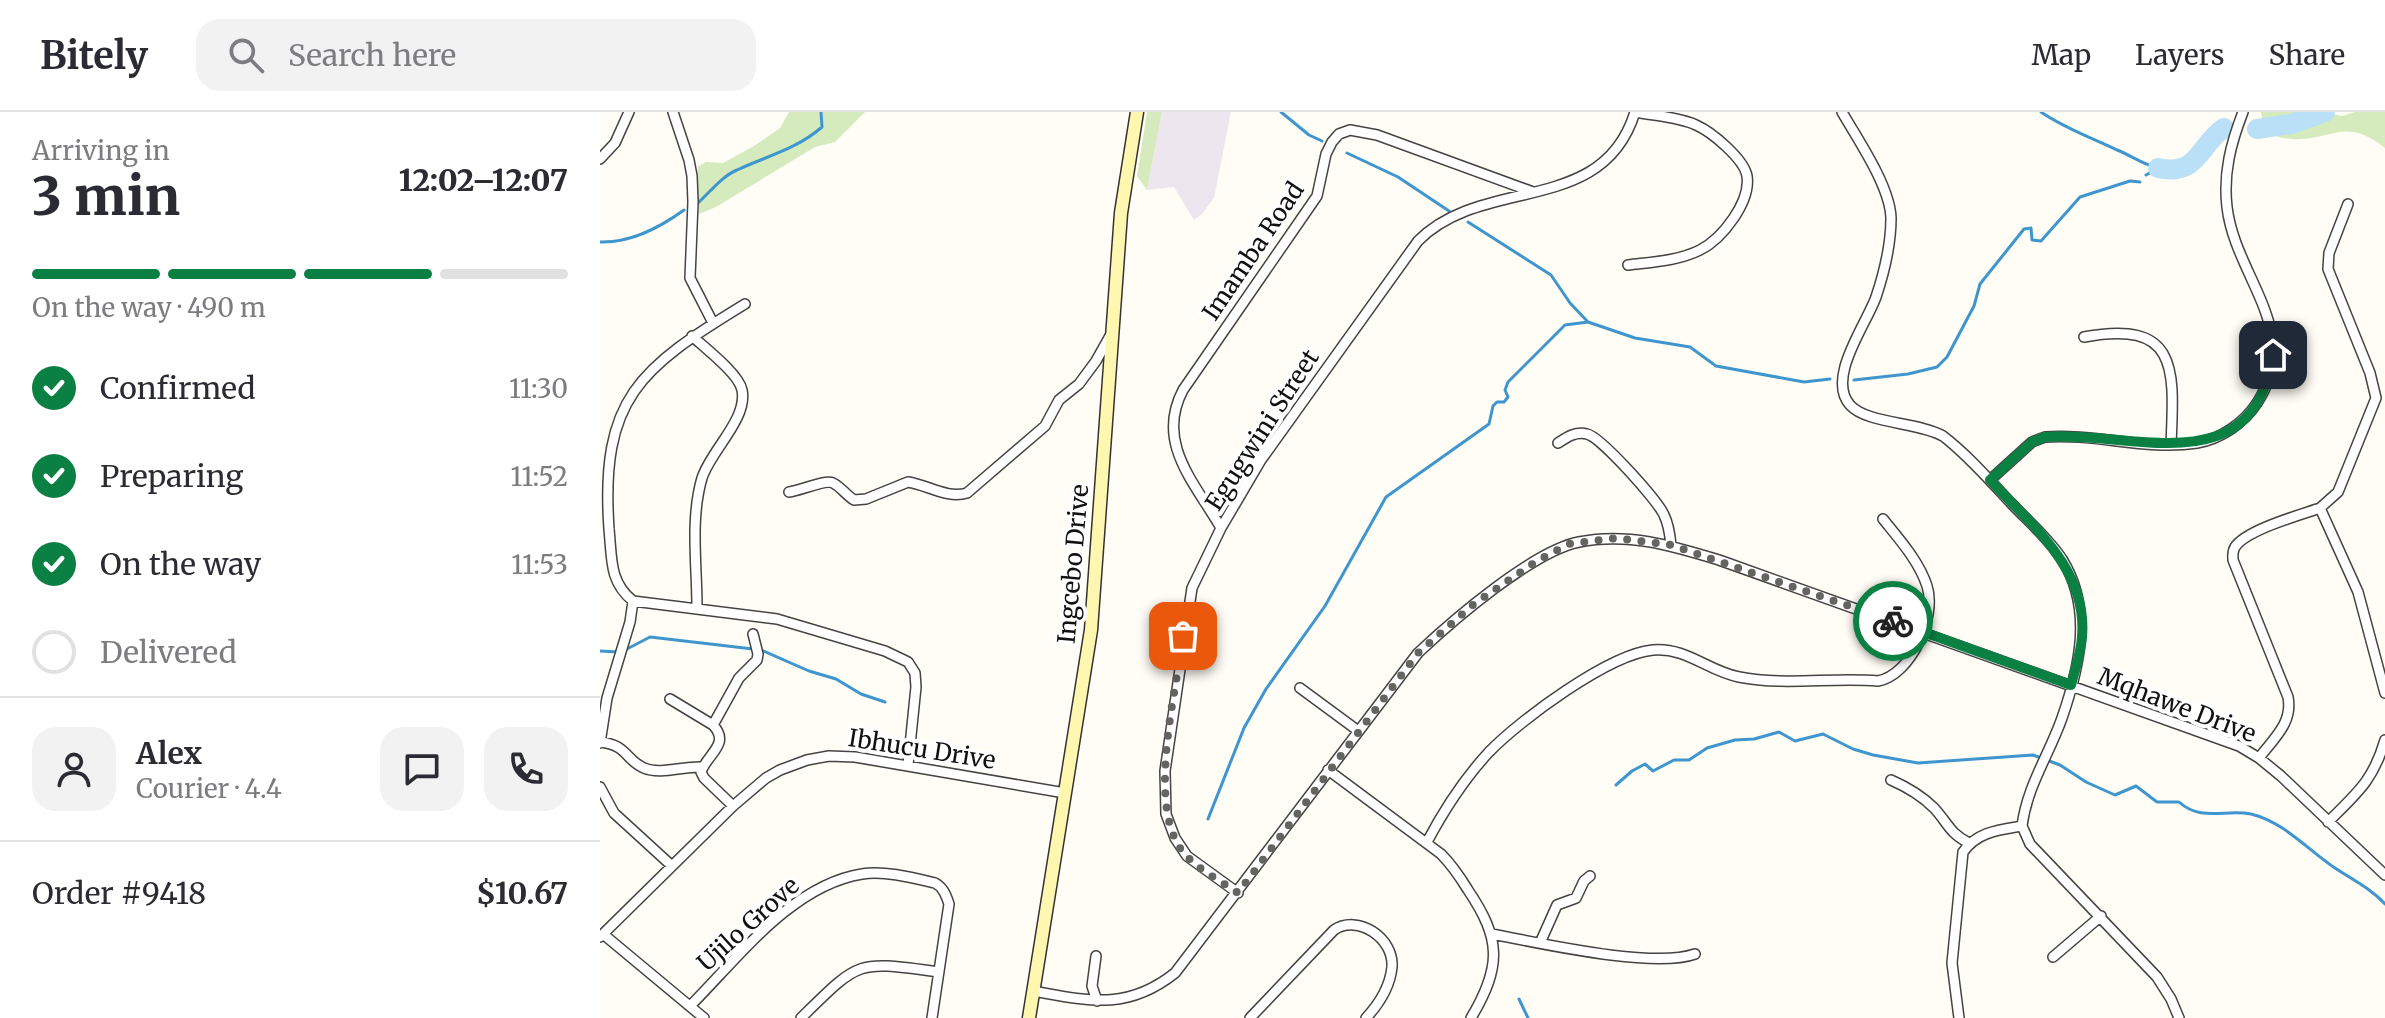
<!DOCTYPE html>
<html lang="en">
<head>
<meta charset="utf-8">
<style>
	body { margin:0; font-family:Merriweather,serif; background:#f2f2f3; color:#2b2b33; height:100vh; display:flex; flex-direction:column; font-size:30px; white-space:nowrap }
	* { box-sizing:border-box; margin:0 }
	p { font-size:26px; color:#7c7c81 }
	.icon { flex:none; width:44px; height:44px; fill:none; stroke:currentColor; stroke-width:2; stroke-linecap:round; stroke-linejoin:round }
	.map { position:relative; flex:1; overflow:hidden }
	.drawer { display:flex; flex-direction:column; background:#fff; width:600px }
	.drawer>* { flex:none }
	.pin { position:absolute; display:grid; place-items:center; width:68px; height:68px; color:#fff; margin:-34px; border-radius:16px; box-shadow:0 4px 12px #0006 }
	.courier { position:absolute; display:grid; place-items:center; width:80px; height:80px; margin:-40px; border:6px solid #0b8043; border-radius:50%; background:#fff; color:#222; box-shadow:0 2px 10px #0007 }
	.head em { font-style:normal; font-weight:800 }
	.head div { display:flex; flex-direction:column-reverse }
	.head { display:flex; align-items:center; justify-content:space-between; height:136px; padding:0 32px }
	h1 { font-size:52px; font-weight:800; line-height:60px }
	.bar { display:grid; grid-template-columns:repeat(4,1fr); gap:12px 8px; align-content:center; height:96px; padding:0 32px }
	.bar i { height:10px; border-radius:6px; background:#e1e1e2 }
	.bar .active { background:#0b8043 }
	.bar p { grid-column:span 4 }
	.line { display:flex; align-items:center; gap:20px; padding:0 32px; border-top:2px solid #e1e1e2 }
	.line div { flex:1 }
	.round { display:grid; place-items:center; flex:none; width:84px; height:84px; border-radius:24px; background:#f2f2f3 }
	ol { padding:0 32px; list-style:none }
	li { display:flex; align-items:center; gap:24px; height:88px }
	li p { margin-inline-start:auto }
	li .icon { padding:8px; border-radius:50%; background:#0b8043; color:#fff; stroke-width:4 }
	li:last-child { color:#7c7c81 }
	li i { width:44px; height:44px; border:4px solid #e1e1e2; border-radius:50% }
	header { display:flex; align-items:center; gap:48px; box-sizing:border-box; height:112px; padding:0 40px; background:#fff; border-bottom:2px solid #e1e1e2 }
	header strong { font-size:38px }
	nav { display:flex; gap:44px; margin-inline-start:auto; font-size:28px }
	.search { width:560px; height:72px; background:#f2f2f3; display:flex; align-items:center; gap:20px; box-sizing:border-box; padding:0 28px; border-radius:24px; color:#7c7c81; font-size:30px }
	main { display:flex; flex:1; min-height:0 }
	.map>svg:first-child { display:block }
	.industrial { fill:#eee6ef }
	.green { fill:#d5ebbd }
	.lines { fill:none; stroke-linecap:round; stroke-linejoin:round }
	.stream { stroke:#3f96cf; stroke-width:3 }
	.river { stroke:#b9e0f7; stroke-width:20 }
	.minor-casing { stroke:#444; stroke-width:12 }
	.secondary-casing { stroke:#333; stroke-width:15 }
	.minor { stroke:#fff; stroke-width:9 }
	.secondary { stroke:#fff6b0; stroke-width:12 }
	.done { stroke:#646461; stroke-width:8; stroke-dasharray:0 14.4 }
	.route { stroke:#0b8043; stroke-width:10 }
	.labels { text-anchor:middle; dominant-baseline:central; stroke-width:8; stroke-linejoin:round; paint-order:stroke }
	.street-label { font-size:24px; fill:#111; stroke:#fff }
</style>
</head>
<body>
<header>
<strong>Bitely</strong>
<div class="search"><svg class="icon" aria-label="search" viewBox="0 0 24 24"><circle cx="10" cy="10" r="6"/><path d="M15 15l6 6"/></svg>Search here</div>
<nav><a>Map</a><a>Layers</a><a>Share</a></nav>
</header>
<main>
<section class="drawer">
<div class="head"><div><h1>3 min</h1><p>Arriving in</p></div><em>12:02–12:07</em></div>
<div class="bar"><i class="active"></i><i class="active"></i><i class="active"></i><i></i><p>On the way · 490 m</p></div>
<ol>
<li><svg class="icon" aria-label="check" viewBox="0 0 24 24"><path d="M5 12l5 5 9-10"/></svg>Confirmed<p>11:30</p></li>
<li><svg class="icon" aria-label="check" viewBox="0 0 24 24"><path d="M5 12l5 5 9-10"/></svg>Preparing<p>11:52</p></li>
<li><svg class="icon" aria-label="check" viewBox="0 0 24 24"><path d="M5 12l5 5 9-10"/></svg>On the way<p>11:53</p></li>
<li><i></i>Delivered</li>
</ol>
<div class="line" style="height:144px"><a class="round"><svg class="icon" aria-label="person" viewBox="0 0 24 24"><circle cx="12" cy="8" r="4"/><path d="M4 21q1-7 8-7t8 7"/></svg></a><div><b>Alex</b><p>Courier · 4.4</p></div><a class="round"><svg class="icon" aria-label="chat" viewBox="0 0 24 24"><path d="M4 5h16v11H9l-5 4z"/></svg></a><a class="round"><svg class="icon" aria-label="phone" viewBox="0 0 24 24"><path d="M5 4h4l2 5-3 2q2 4 5 5l2-3 5 2v4C11 20 4 13 5 4z"/></svg></a></div>
<div class="line" style="height:104px"><div>Order #9418</div><b>$10.67</b></div>
</section>
<div class="map">
<svg width="1785" height="906" viewBox="0 0 1785 906">
	<rect width="100%" height="100%" fill="#fffdf5"/>
	<path class="industrial" d="M562 0H631L614 86 602 102 594 108 574 75 547 78Z"/>
	<path class="green" d="M189 0H265L235 30 215 35 116 95 99 102 96 62 99 54 106 50 123 51 154 34 180 16Z
		M547 0H562L547 78 537 64Z
		M1661 0H1722L1742 4 1755 0H1785V36C1740 0 1729 36 1678 25L1662 6Z"/>
	<g class="lines">
		<path class="stream" d="M681 0 709 23 722 29
			M1441 0C1464 16 1492 26 1517 38 1532 44 1542 52 1558 56
			M747 41 798 65 849 99
			M1546 63 1557 57
			M98 91C109 81 122 64 137 58 167 44 197 37 222 15L221 0
			M868 110 951 163 970 191 988 210
			M0 130C31 131 59 116 84 98
			M1254 268 1308 262 1337 255 1347 245 1374 194 1380 172 1424 117 1431 116 1432 128 1441 129 1480 85 1530 69 1540 70
			M25 538 50 525 153 537
			M161 538 209 559 236 567 261 582 285 590
			M0 539 18 540
			M1016 673 1032 659 1045 652 1053 659 1074 648H1089L1107 636 1135 628 1154 627 1179 620 1195 629 1223 622 1253 637 1273 643 1318 651 1433 643 1460 653 1486 670 1515 683 1536 674 1557 690H1579C1601 710 1626 697 1651 702 1684 710 1708 738 1735 756 1753 768 1770 776 1785 792
			M608 707 644 616 666 577 725 494 786 385 889 312 893 294 897 290H904L908 285 905 278 908 270 965 213 988 210 1035 226 1090 235 1116 254 1204 270 1230 267
			M919 887 928 906"/>
		<path class="river" d="M1657 17 1691 12 1725 0
			M1558 56C1599 65 1599 32 1624 16"/>
		<defs>
			<path id="minor" d="M73 0 89 48 92 64 93 90 90 166 113 211
				M1242 0C1258 28 1290 74 1291 106 1291 131 1284 161 1276 185 1266 213 1226 266 1250 293 1267 312 1319 310 1343 324 1369 344 1390 369 1412 392 1429 410 1448 426 1462 447 1493 497 1480 554 1462 606 1449 643 1427 674 1422 714L1430 732 1557 865 1571 887 1579 906
				M0 47 15 31 29 0
				M1748 92 1729 141 1728 157 1770 261 1776 286 1738 380 1720 396 1758 480 1785 581
				M1028 153C1052 150 1078 149 1100 138 1122 127 1151 90 1147 64 1144 47 1112 20 1096 13 1079 5 1056 4 1036 0
				M92 224C105 236 139 262 142 278 148 307 111 338 102 366 90 407 97 453 97 495
				M1484 225C1580 207 1574 259 1571 333
				M958 331C967 325 976 319 987 322 1001 325 1058 389 1064 403 1069 413 1070 423 1071 433
				M1390 368 1432 330 1445 325C1495 321 1547 339 1597 331 1621 327 1644 311 1657 291 1704 219 1635 165 1627 95 1623 61 1631 31 1643 0
				M189 380C200 379 225 367 233 371 241 375 246 383 254 388L266 387 308 370C328 373 347 387 367 381L445 314 459 288 479 272 496 249 510 224
				M621 416C595 371 555 331 583 278L717 84 726 42 732 30 739 22 750 18 777 23 933 80
				M33 489 177 507 285 539 308 550 315 561 316 575 308 653
				M33 489C9 470 12 446 9 417 0 286 40 256 145 192
				M700 576 757 618
				M70 587 113 613C131 632 107 642 101 660L104 666 133 694
				M113 613 139 566 157 548 158 542 153 522
				M0 630C28 633 25 648 44 656 60 663 84 654 102 655
				M0 631 7 586 30 510 33 489
				M1659 646C1674 626 1693 611 1688 585L1633 448C1633 442 1632 440 1635 435 1646 418 1700 403 1720 396
				M728 658 841 742C852 753 860 765 868 778 901 827 902 854 871 906
				M1291 668C1307 675 1321 683 1334 696 1348 711 1349 721 1369 731
				M0 675 14 701 72 754
				M1728 710C1757 681 1773 669 1785 628
				M827 730C844 698 864 667 889 640 920 608 1009 542 1053 538 1086 535 1108 559 1139 565 1184 574 1233 565 1278 569 1311 563 1337 505 1327 474 1319 449 1299 427 1283 407
				M638 781 587 744 575 726 566 702 565 659 592 476 621 416 661 348 818 129C883 63 1003 105 1035 0
				M3 822 104 906
				M892 822C940 831 1053 857 1095 842
				M0 825 133 694 166 666 180 658 207 648 229 644 255 645 465 681
				M940 831 957 793 976 786 984 769 990 764
				M496 844 492 874 497 889
				M1453 845 1501 804
				M433 879C489 889 527 899 575 861L818 541C853 508 933 439 979 430 1028 420 1073 434 1119 448L1639 634 1659 646 1681 664 1785 763
				M90 894C138 846 192 773 262 762 283 758 314 766 335 771 343 775 346 783 349 792L332 906
				M201 906C261 847 256 849 339 860
				M650 906 734 818C758 802 794 826 792 855 790 875 779 892 766 906
				M1359 906 1352 851 1363 740C1377 720 1398 718 1422 714"/>
			<path id="secondary" d="M429 906 491 518 521 101 537 0"/>
		</defs>
		<use href="#minor" class="minor-casing"/>
		<use href="#secondary" class="secondary-casing"/>
		<use href="#minor" class="minor"/>
		<use href="#secondary" class="secondary"/>
	</g>
	<g class="lines">
		<path class="done" d="M583 524C576 581 548 687 580 736 593 755 619 768 638 781L818 541 874 492 937 449 969 432 1016 426 1071 433 1293 509"/>
		<path class="route" d="M1293 509 1471 573C1475 557 1481 541 1482 525 1488 457 1431 413 1390 368L1432 330 1445 325C1532 318 1653 374 1673 243"/>
	</g>
	<g class="labels">
		<g class="street-label">
			<text transform="translate(653 139) rotate(-56)">Imamba Road</text>
			<text transform="translate(662 318) rotate(-57)">Egugwini Street</text>
			<text transform="translate(473 452) rotate(-85)">Ingcebo Drive</text>
			<text transform="translate(1577 593) rotate(21)">Mqhawe Drive</text>
			<text transform="translate(322 637) rotate(9)">Ibhucu Drive</text>
			<text transform="translate(148 812) rotate(-42)">Ujilo Grove</text>
		</g>
	</g>
</svg>
<div class="pin" style="left:583px;top:524px;background:#ea580c"><svg class="icon" aria-label="bag" viewBox="0 0 24 24"><path d="M5 8h14l-1 12H6zM9 8a3 3 0 0 1 6 0"/></svg></div>
<div class="pin" style="left:1673px;top:243px;background:#1f2937"><svg class="icon" aria-label="home" viewBox="0 0 24 24"><path d="M3 11l9-7 9 7M6 9v11h12V9"/></svg></div>
<div class="courier" style="left:1293px;top:509px"><svg class="icon" aria-label="bike" viewBox="0 0 24 24"><circle cx="6" cy="16" r="4"/><circle cx="18" cy="16" r="4"/><path d="M6 16l4-8h5l3 8M10 8l3 8H6M13 5h3"/></svg></div>
</div>
</main>
</body>
</html>
